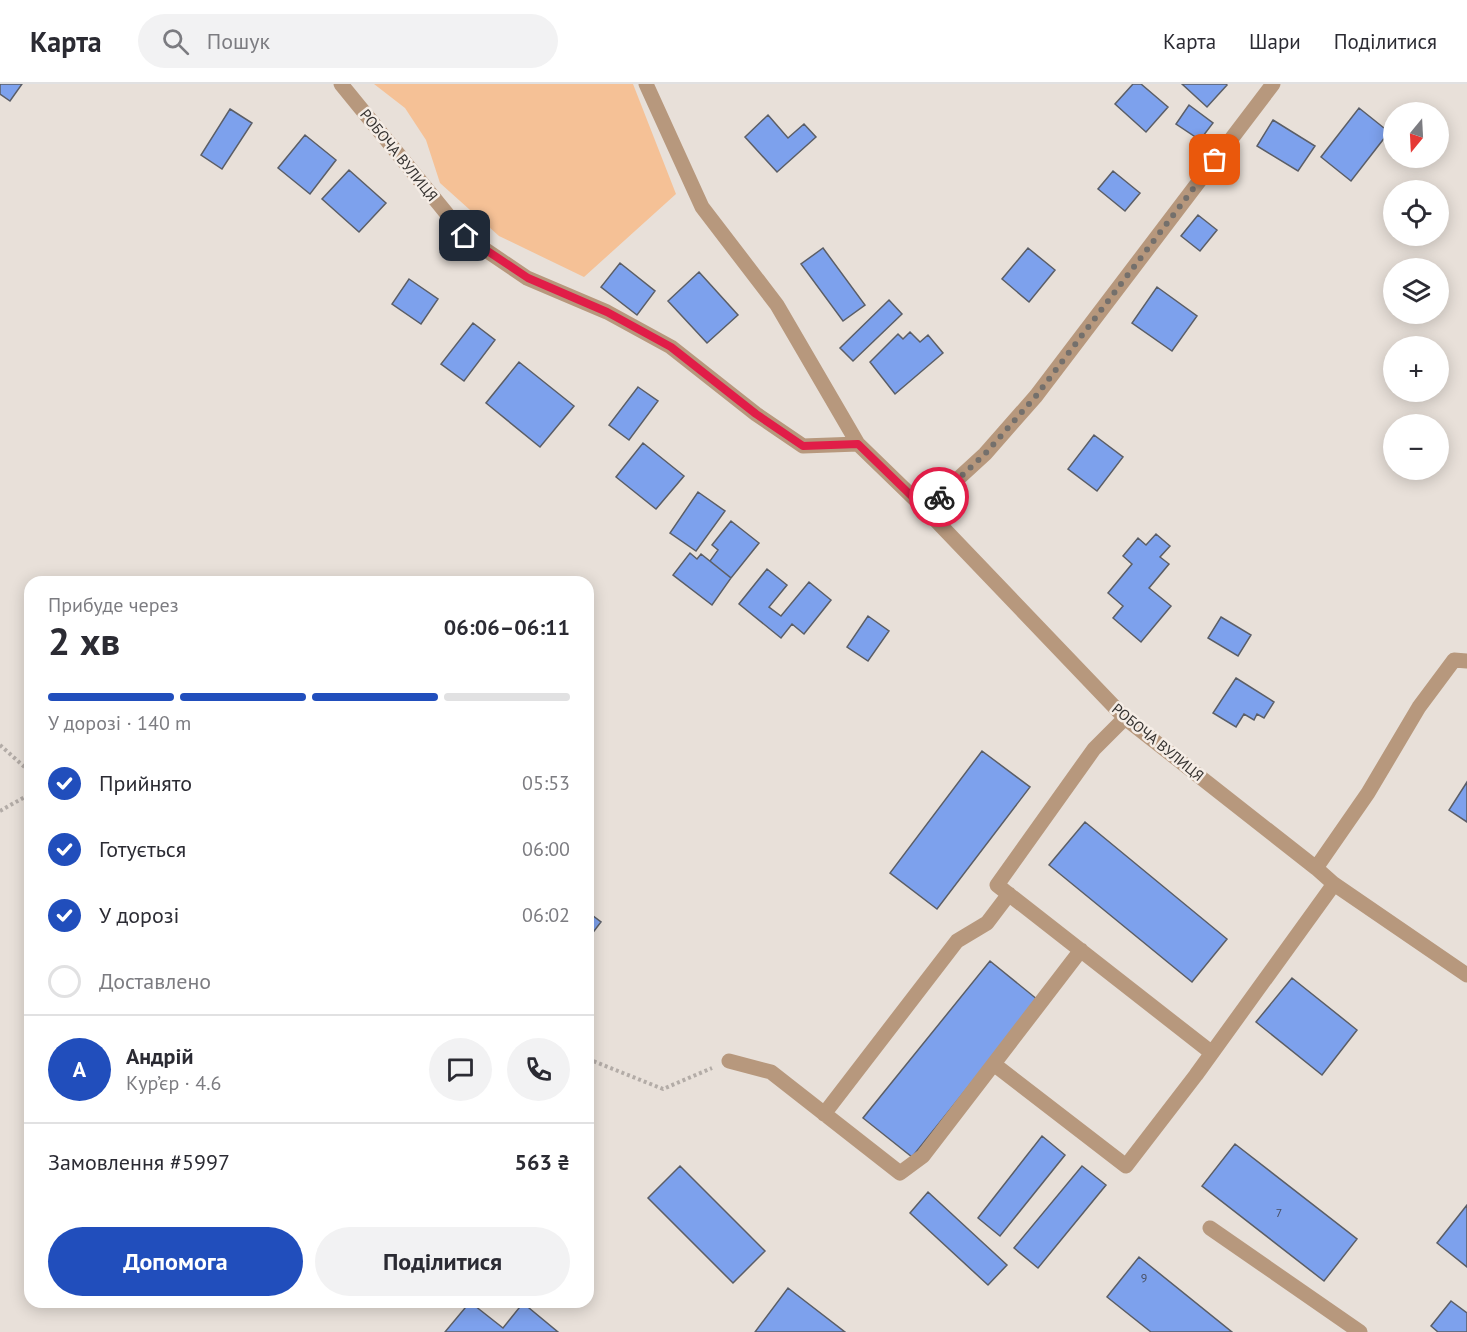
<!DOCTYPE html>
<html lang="uk">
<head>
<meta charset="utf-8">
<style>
	body { margin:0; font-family:"PT Sans",sans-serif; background:#f2f2f3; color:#2b2b33; height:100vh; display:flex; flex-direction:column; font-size:22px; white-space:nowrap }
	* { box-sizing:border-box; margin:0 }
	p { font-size:20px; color:#7c7c81 }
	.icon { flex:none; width:33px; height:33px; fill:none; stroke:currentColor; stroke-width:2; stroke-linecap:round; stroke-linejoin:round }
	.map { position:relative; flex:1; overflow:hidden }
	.panel { position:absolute; left:24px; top:492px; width:570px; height:732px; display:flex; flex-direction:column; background:#fff; border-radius:18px; box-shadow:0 3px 15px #0003 }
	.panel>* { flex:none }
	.needle { width:39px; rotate:198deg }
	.controls { position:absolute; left:1383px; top:18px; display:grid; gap:12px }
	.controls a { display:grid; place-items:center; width:66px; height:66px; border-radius:50%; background:#fff; box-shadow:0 3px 15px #0003; font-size:30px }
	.pin { position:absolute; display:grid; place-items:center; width:51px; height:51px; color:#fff; margin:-26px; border-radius:12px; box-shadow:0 3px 9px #0006 }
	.courier { position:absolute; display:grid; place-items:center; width:60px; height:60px; margin:-30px; border:4px solid #e11d48; border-radius:50%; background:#fff; color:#222; box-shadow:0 2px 8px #0007 }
	.summary em { font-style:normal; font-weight:800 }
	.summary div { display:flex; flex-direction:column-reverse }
	.summary { display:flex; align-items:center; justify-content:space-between; height:102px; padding:0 24px }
	h1 { font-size:39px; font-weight:800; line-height:45px }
	.bar { display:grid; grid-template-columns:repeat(4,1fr); gap:9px 6px; align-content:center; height:72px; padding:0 24px }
	.bar i { height:8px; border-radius:4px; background:#e1e1e2 }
	.bar .selected { background:#214ebc }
	.bar p { grid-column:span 4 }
	.line { display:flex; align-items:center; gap:15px; padding:0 24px; border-top:2px solid #e1e1e2 }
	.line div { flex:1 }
	.round { display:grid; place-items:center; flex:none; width:63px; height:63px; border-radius:32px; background:#f2f2f3 }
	ol { padding:0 24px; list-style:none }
	li { display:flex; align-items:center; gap:18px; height:66px }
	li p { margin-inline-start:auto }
	li .icon { padding:6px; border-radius:50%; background:#214ebc; color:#fff; stroke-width:4 }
	li:last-child { color:#7c7c81 }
	li i { width:33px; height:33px; border:3px solid #e1e1e2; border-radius:50% }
	.primary-button { display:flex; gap:12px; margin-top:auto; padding:12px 24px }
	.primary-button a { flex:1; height:69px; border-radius:36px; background:#214ebc; color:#fff; font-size:24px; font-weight:800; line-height:69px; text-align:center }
	.primary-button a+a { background:#f2f2f3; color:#2b2b33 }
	header { display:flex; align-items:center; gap:36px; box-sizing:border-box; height:84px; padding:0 30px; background:#fff; border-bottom:2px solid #e1e1e2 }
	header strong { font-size:28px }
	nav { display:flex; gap:33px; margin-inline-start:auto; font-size:21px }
	.search { width:420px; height:54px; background:#f2f2f3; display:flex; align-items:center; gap:15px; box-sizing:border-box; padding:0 21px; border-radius:33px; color:#7c7c81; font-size:22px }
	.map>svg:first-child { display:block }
	.green { fill:#f5c196 }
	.building { fill:#7da1ed; stroke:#5b5e66; stroke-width:1.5 }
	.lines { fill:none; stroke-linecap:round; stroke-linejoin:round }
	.path { stroke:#b3aca7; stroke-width:4; stroke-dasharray:3 3; stroke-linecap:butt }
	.minor { stroke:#b7987d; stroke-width:15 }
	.done { stroke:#74706c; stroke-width:6; stroke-dasharray:0 10.8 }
	.route { stroke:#e11d48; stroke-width:8 }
	.labels { text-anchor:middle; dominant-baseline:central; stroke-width:5; stroke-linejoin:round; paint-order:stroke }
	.number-label { font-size:12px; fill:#484e60 }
	.street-label { font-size:15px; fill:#363331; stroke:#f5ede6 }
</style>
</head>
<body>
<header>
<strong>Карта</strong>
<div class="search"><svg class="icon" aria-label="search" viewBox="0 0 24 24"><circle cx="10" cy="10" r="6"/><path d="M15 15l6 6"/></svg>Пошук</div>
<nav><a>Карта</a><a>Шари</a><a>Поділитися</a></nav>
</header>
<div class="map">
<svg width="1467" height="1248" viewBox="0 0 1467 1248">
	<rect width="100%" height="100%" fill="#e8e0d9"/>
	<path class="green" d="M374 0H633L676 110 584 193 499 152 440 99 426 56 405 24Z"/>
	<path class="building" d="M0 0H22L10 17 0 10Z
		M1133 0H1141L1168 23 1146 48 1115 20Z
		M1182 0H1226L1227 1 1207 23Z
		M1189 21 1213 39 1200 56 1176 40Z
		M1359 24 1389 48 1351 97 1321 73Z
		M230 25 252 39 222 85 201 71Z
		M768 31 788 54 804 40 816 53 777 88 745 53Z
		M1273 36 1315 62 1298 87 1257 62Z
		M305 51 336 76 310 110 278 84Z
		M349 86 386 119 359 148 322 115Z
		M1113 87 1140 109 1125 127 1098 105Z
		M1198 131 1217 146 1200 167 1181 152Z
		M823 164 865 221 843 237 801 180Z
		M1028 164 1055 186 1029 218 1002 195Z
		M620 179 655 207 637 231 601 203Z
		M699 188 738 231 707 259 668 217Z
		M409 195 438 215 421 240 392 220Z
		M1157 203 1197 232 1172 267 1132 239Z
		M889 216 902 230 853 277 840 264Z
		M473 239 495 256 464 297 441 280Z
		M910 248 920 258 928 251 943 269 895 310 870 278 898 250 903 255Z
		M519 278 574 322 540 363 486 319Z
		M638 303 658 317 629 356 609 341Z
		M1094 351 1123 373 1097 407 1068 385Z
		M643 359 684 392 656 425 616 393Z
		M698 408 725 427 696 467 670 449Z
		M731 437 759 459 731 494 710 477 718 466 712 461Z
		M1156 450 1170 462 1160 473 1169 480 1149 504 1171 522 1141 558 1113 534 1123 522 1108 509 1132 480 1123 472 1138 454 1146 461Z
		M690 469 697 475 701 470 731 494 712 521 673 491Z
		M767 485 787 501 769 523 781 532 809 498 831 516 804 550 792 540 781 554 739 520Z
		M868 532 889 547 868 577 847 563Z
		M1221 533 1251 551 1238 572 1208 554Z
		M1236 594 1274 618 1264 634 1257 630 1254 636 1244 630 1236 643 1213 629Z
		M982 667 1030 703 937 825 890 789Z
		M1467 698V738L1449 726Z
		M1085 738 1227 855 1192 898 1049 781Z
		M588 828 601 838 588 855Z
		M990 877 1038 916 912 1073 863 1034Z
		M1292 894 1357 946 1322 991 1256 938Z
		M1042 1052 1065 1071 1000 1152 978 1134Z
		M1235 1060 1357 1155 1324 1197 1202 1102Z
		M680 1082 765 1167 733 1199 648 1114Z
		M1082 1082 1106 1101 1038 1184 1014 1164Z
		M928 1108 1007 1181 988 1201 910 1129Z
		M1467 1121V1183L1437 1159Z
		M1139 1173 1232 1248H1151L1107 1213Z
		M788 1204 845 1248H755Z
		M1451 1217 1467 1229V1248H1438L1431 1242Z
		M470 1218 503 1244 523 1219 558 1248H445Z"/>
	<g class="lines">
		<path class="path" d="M0 661 30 688
			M0 727 30 710
			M588 975 663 1005 712 984"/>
		<path class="minor" d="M341 0 465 152 527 194 607 228 671 263 756 330 803 362 858 360
			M646 0 702 123 777 221 858 360 925 425 1125 634 1316 784 1334 800 1467 891
			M925 425 985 370 1036 312 1273 0
			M1125 634 1094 665 997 801 1212 969
			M1316 784 1368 709 1419 623 1454 576 1467 577
			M729 977 771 988 900 1089 923 1072 1081 866
			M995 981 1126 1082 1196 991 1334 800
			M824 1030 957 857 987 839 1009 810
			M1210 1144 1360 1248"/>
	</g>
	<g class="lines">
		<path class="done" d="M939 413 985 370 1036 312 1215 76"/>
		<path class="route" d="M465 152 528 194 607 228 671 263 756 330 803 362 858 360 925 425 939 413"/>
	</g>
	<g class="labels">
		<g class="number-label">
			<text x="1279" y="1128">7</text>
			<text x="1144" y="1193">9</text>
		</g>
		<g class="street-label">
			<text transform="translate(399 71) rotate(51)">РОБОЧА ВУЛИЦЯ</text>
			<text transform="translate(1158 658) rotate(39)">РОБОЧА ВУЛИЦЯ</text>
		</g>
	</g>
</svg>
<div class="controls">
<a><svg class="needle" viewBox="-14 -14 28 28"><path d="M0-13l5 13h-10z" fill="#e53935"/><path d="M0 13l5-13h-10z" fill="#7c7c81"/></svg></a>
<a><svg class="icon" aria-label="locate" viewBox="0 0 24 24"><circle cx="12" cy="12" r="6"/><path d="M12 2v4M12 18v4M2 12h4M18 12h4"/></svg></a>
<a><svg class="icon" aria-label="layers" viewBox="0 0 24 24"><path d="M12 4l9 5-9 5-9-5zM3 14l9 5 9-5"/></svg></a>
<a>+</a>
<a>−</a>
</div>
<div class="pin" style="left:1215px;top:76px;background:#ea580c"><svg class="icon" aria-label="bag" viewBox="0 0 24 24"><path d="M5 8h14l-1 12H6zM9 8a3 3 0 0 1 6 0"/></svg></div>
<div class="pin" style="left:465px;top:152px;background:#1f2937"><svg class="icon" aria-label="home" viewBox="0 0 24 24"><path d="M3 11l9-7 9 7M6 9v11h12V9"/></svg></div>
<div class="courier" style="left:939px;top:413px"><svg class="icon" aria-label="bike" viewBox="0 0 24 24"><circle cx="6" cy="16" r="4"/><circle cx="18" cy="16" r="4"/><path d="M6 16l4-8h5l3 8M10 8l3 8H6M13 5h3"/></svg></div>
<section class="panel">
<div class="summary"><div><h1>2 хв</h1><p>Прибуде через</p></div><em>06:06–06:11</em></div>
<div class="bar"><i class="selected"></i><i class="selected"></i><i class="selected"></i><i></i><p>У дорозі · 140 m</p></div>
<ol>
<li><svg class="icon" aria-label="check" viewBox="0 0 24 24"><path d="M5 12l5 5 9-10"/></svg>Прийнято<p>05:53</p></li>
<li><svg class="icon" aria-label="check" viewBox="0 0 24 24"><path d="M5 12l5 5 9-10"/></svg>Готується<p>06:00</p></li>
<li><svg class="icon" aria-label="check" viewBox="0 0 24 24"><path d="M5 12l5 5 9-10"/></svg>У дорозі<p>06:02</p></li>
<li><i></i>Доставлено</li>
</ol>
<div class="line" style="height:108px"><b class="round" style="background:#214ebc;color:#fff">А</b><div><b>Андрій</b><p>Кур’єр · 4.6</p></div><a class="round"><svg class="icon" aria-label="chat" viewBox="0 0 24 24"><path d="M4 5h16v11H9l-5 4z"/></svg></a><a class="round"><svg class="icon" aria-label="phone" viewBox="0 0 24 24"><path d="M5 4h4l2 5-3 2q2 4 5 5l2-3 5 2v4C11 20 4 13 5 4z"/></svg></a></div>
<div class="line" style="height:78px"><div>Замовлення #5997</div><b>563 ₴</b></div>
<div class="primary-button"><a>Допомога</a><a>Поділитися</a></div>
</section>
</div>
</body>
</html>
